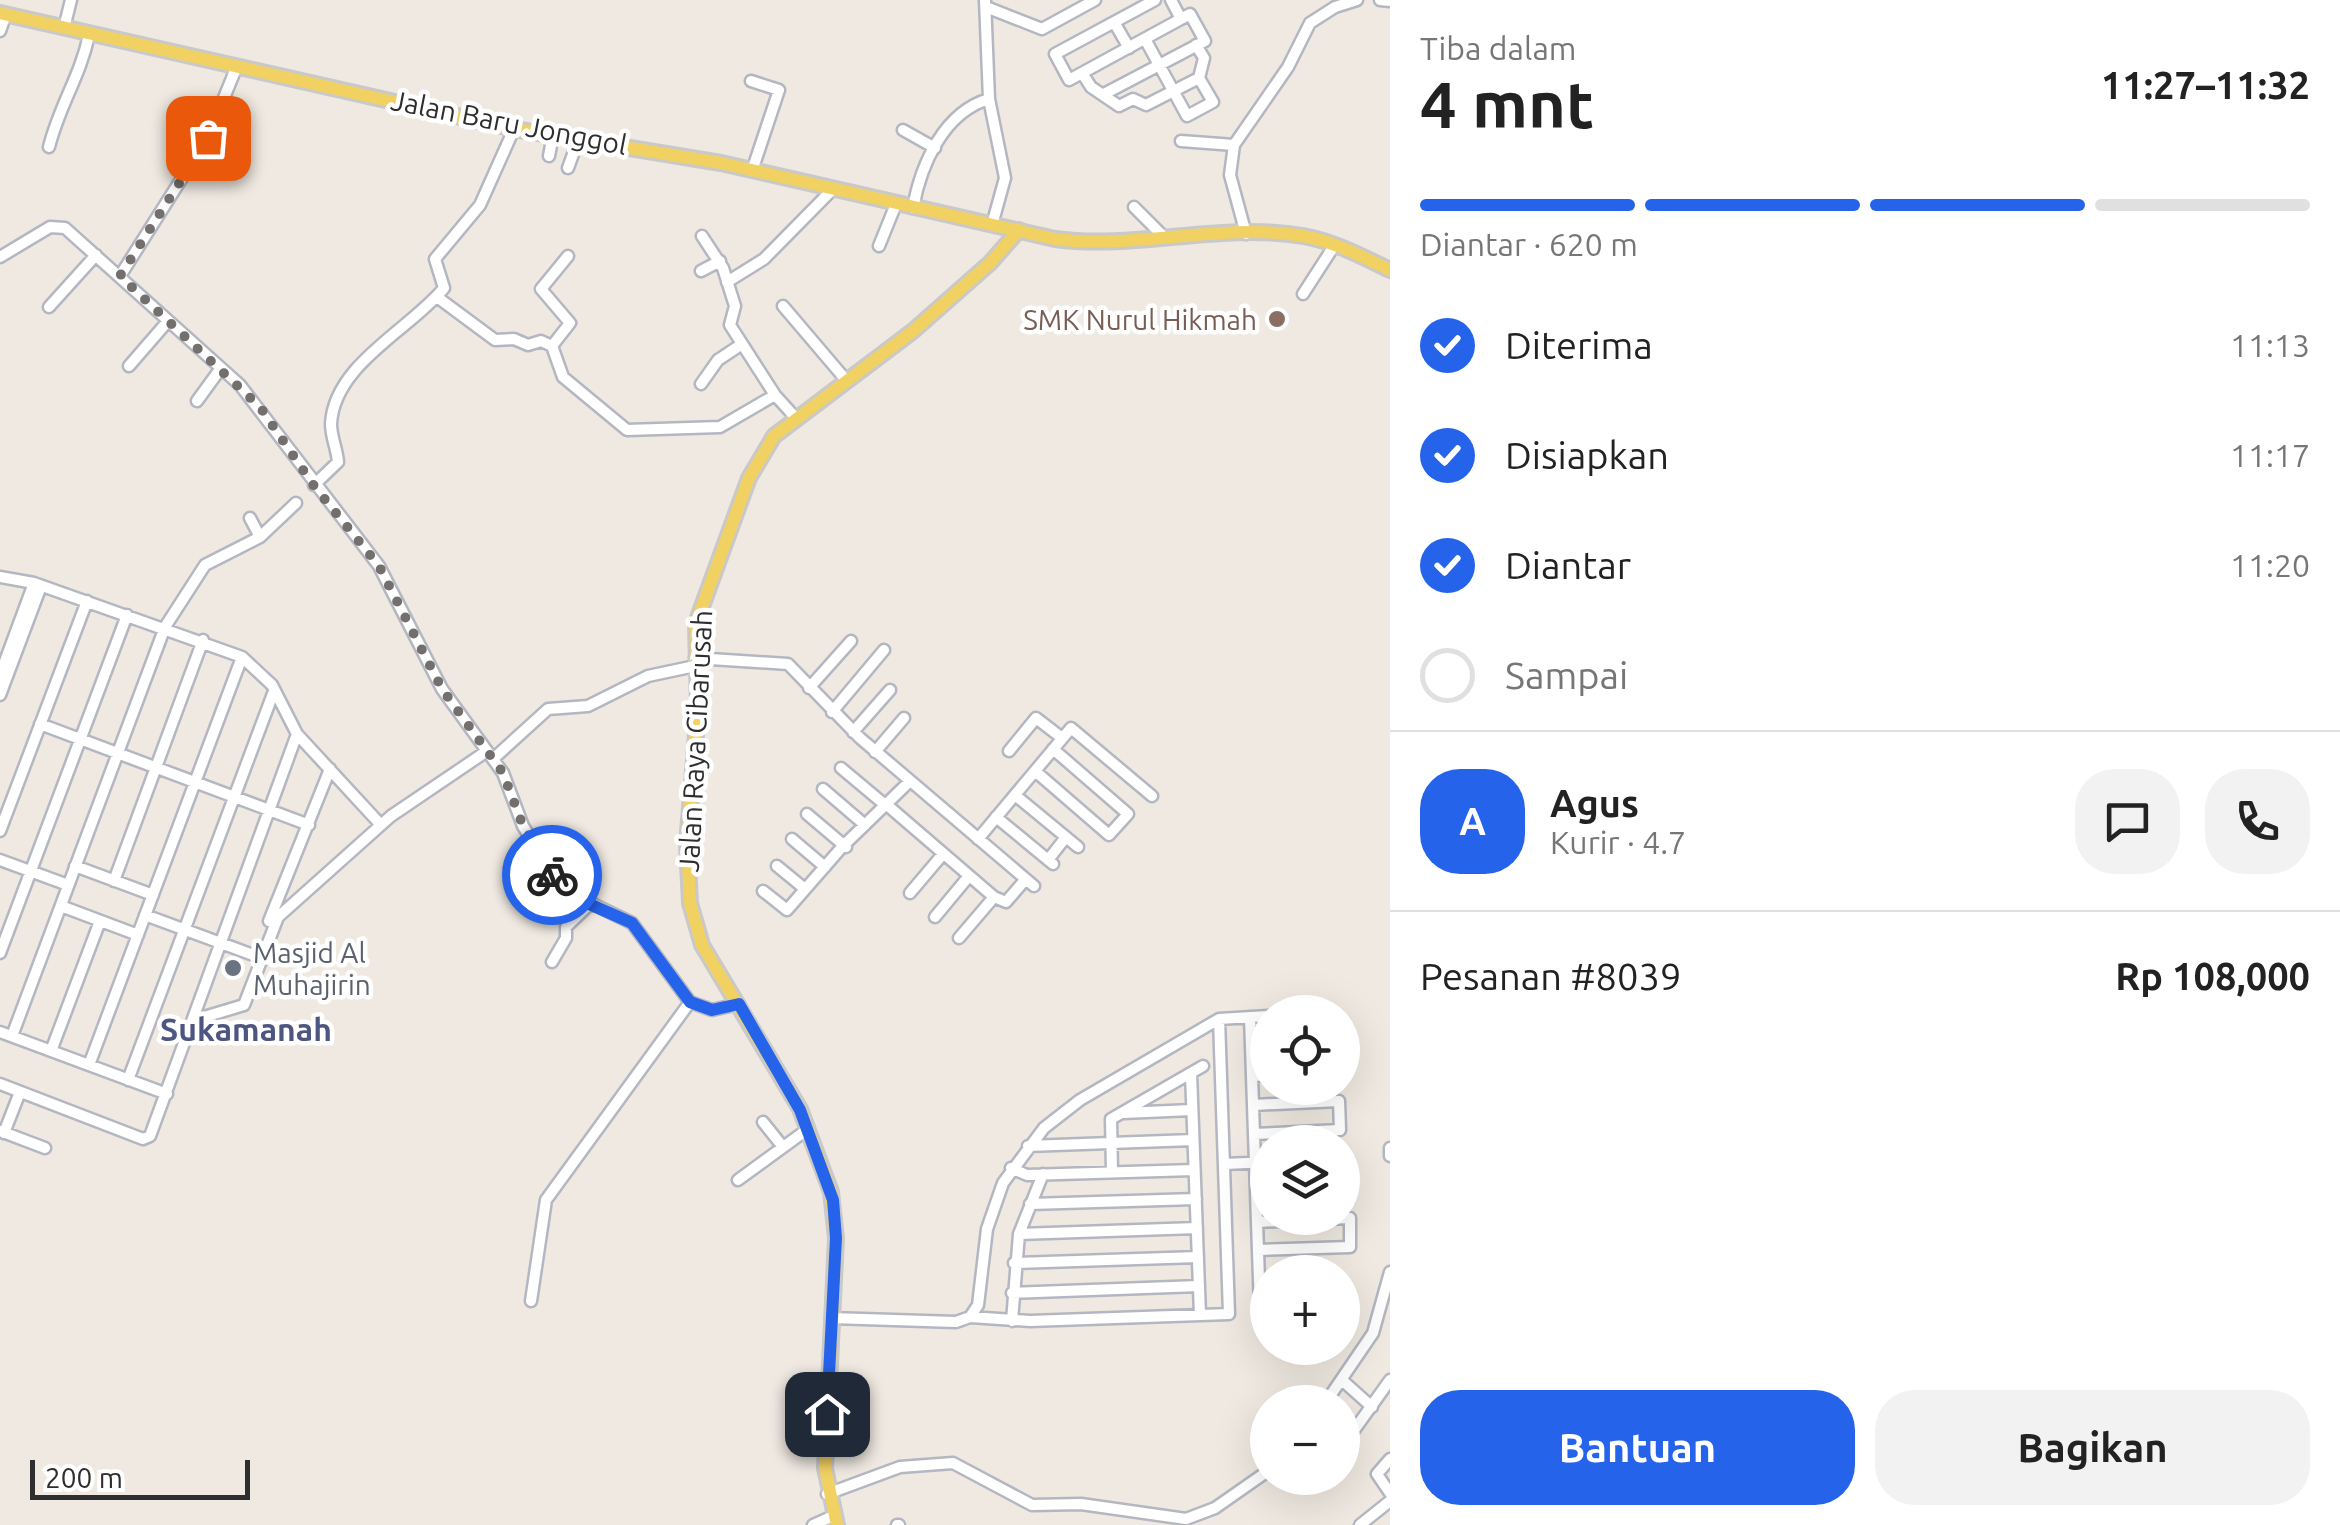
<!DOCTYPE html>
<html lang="id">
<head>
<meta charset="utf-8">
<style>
	body { margin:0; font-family:Ubuntu,sans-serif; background:#f2f2f2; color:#222; height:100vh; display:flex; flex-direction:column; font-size:38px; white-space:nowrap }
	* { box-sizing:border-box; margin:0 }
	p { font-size:32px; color:#767676 }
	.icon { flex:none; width:55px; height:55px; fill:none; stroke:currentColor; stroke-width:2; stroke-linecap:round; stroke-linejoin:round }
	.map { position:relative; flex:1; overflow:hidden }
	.panel { display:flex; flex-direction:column; background:#fff; width:950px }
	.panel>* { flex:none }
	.tools { position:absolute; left:1250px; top:995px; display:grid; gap:20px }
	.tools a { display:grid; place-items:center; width:110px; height:110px; border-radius:50%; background:#fff; box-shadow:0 10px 40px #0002; font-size:50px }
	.scale { position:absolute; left:30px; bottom:25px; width:220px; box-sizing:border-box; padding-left:10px; border:5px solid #2e2e2e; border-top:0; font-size:28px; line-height:35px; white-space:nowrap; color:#2e2e2e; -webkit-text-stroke:8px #fff; paint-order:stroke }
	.pin { position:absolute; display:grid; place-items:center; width:85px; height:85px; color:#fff; margin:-42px; border-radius:20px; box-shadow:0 5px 15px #0006 }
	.courier { position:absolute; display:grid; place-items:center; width:100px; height:100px; margin:-50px; border:8px solid #2563eb; border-radius:50%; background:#fff; color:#222; box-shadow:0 2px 12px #0007 }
	.head em { font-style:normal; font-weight:600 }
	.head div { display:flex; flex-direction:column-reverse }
	.head { display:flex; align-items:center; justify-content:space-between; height:170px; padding:0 30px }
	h1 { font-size:65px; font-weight:600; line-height:75px }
	.bar { display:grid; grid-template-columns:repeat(4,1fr); gap:15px 10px; align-content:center; height:120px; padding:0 30px }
	.bar i { height:12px; border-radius:8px; background:#e0e0e0 }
	.bar .current { background:#2563eb }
	.bar p { grid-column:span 4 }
	.line { display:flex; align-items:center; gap:25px; padding:0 30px; border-top:2px solid #e0e0e0 }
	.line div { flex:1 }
	.round { display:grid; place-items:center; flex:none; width:105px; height:105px; border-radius:40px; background:#f2f2f2 }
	ol { padding:0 30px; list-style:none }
	li { display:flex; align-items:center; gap:30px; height:110px }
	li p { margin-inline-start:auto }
	li .icon { padding:10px; border-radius:50%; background:#2563eb; color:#fff; stroke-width:4 }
	li:last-child { color:#767676 }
	li i { width:55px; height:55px; border:5px solid #e0e0e0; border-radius:50% }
	.primary-button { display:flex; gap:20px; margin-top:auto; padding:20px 30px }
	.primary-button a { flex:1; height:115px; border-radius:40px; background:#2563eb; color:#fff; font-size:40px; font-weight:600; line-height:115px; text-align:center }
	.primary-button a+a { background:#f2f2f2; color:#222 }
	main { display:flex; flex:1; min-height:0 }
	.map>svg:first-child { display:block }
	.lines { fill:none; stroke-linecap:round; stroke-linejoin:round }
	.minor-casing { stroke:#b4b7c1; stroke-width:15 }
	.major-casing { stroke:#c9c9c9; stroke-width:18 }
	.minor { stroke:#fff; stroke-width:10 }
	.major { stroke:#f2d163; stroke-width:12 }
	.done { stroke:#726f6d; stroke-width:10; stroke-dasharray:0 18 }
	.route { stroke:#2563eb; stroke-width:12 }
	.education-dot { fill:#8d6e63; stroke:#fff; stroke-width:4 }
	.worship-dot { fill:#6b7280; stroke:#fff; stroke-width:4 }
	.labels { text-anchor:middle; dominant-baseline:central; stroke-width:9; stroke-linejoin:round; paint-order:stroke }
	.street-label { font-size:28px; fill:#2e2e2e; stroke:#fff }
	.education-label { font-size:28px; fill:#785e54; stroke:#fff; text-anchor:end }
	.worship-label { font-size:28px; fill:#5b616d; stroke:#fff; text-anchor:start }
	.quarter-label { font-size:32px; font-weight:bold; fill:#4d5680; stroke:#fff }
</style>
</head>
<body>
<main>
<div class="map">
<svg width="1390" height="1525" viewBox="0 0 1390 1525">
	<rect width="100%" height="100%" fill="#efe9e1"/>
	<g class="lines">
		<defs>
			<path id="minor" d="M985 0 989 99 1005 178 992 225
				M1171 0 1181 19
				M1380 0 1390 1
				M986 7 1042 29 1095 0
				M1114 22 1129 48
				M64 28 71 0
				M0 31 6 14
				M1145 39 1187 116 1213 102 1199 78 1204 58 1196 45
				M1082 73 1091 87 1119 106 1133 99 1146 105 1199 78
				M751 81 779 90 752 171
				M1104 94 1205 41 1190 14 1069 80 1055 54 1155 0
				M903 130 935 148
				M1181 141 1234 145
				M49 147C60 104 80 77 89 35
				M549 156 553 135
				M568 168 579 138
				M1134 207 1164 237
				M913 208C921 164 944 112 989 99
				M1246 234 1230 175 1234 145 1288 67 1310 23 1335 7 1357 0
				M702 236 723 268 735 306 730 325 775 395 794 416
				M879 246 896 204
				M0 257 50 227 65 228 240 385 379 566 442 689 503 773 523 826 562 889 632 923 690 1002 712 1010 739 1004
				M701 271 720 261
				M120 276 208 137 237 66
				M727 282 764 259 833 189
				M1303 294 1334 246
				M437 297 495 340 514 339 528 345 541 341 552 346 563 377 627 430 720 427 775 395
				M783 306 846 380
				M49 307 96 255
				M552 346 570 323 541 289 568 256
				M129 366 168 321
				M701 384 718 360 742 344
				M197 401 221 368
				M314 485 338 462C337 449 331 437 331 424 334 364 411 329 444 288L435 259 480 205 514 129
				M250 518 260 537
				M0 577 34 583 242 657 272 685 297 734 381 825
				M695 658 788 664 860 738 1034 886
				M0 675 34 583
				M809 688 851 641
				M0 695 41 586
				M832 712 884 650
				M40 724 309 825
				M853 732 890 690
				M1009 751 1036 718 1062 738
				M875 752 904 718
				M493 759 548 709 588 706 648 676 695 666
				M841 768 884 804
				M1035 771 1109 835 1128 814 1053 749
				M823 789 865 825
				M1015 795 1078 847
				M887 805 994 897 1006 902 1025 880
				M807 814 846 847
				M996 817 1053 864
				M0 831 87 601
				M792 839 825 867
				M978 839 1071 728 1152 796
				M0 860 68 885
				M1048 860 1066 837
				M75 866 153 895
				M777 866 805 889
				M114 881 203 640
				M763 891 787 910 842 847 910 781
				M910 893 943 854
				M61 906 138 935
				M145 915 256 956
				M935 917 969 876
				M269 921 330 769
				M959 938 994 897
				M0 953 127 615
				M552 962 566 938V927L590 904
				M1250 1017 1260 1309H1268
				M194 1020 244 1005 278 917 391 816 487 751
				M0 1032 167 1094
				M12 1036 165 627 205 565 260 537 296 503
				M1251 1047 1268 1046
				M51 1051 100 921
				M89 1065 242 657
				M1191 1073 1200 1315
				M1252 1076 1268 1075
				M128 1080 274 691
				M0 1084 143 1139 150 1136 297 734
				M1253 1105 1339 1101 1340 1130 1254 1134
				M1123 1113 1192 1110
				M763 1122 783 1147
				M0 1131 45 1148
				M4 1133 20 1092
				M1028 1146 1193 1140
				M1390 1148V1156
				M1342 1160V1190
				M1225 1164 1268 1162
				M1011 1168 1027 1175 1194 1170
				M1112 1172 1111 1119 1203 1066
				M738 1180 808 1129
				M1030 1204 1196 1199
				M1257 1222 1350 1218V1247L1258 1250
				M1019 1234 1197 1228
				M1014 1263 1198 1257
				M1012 1293 1199 1286
				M531 1301 546 1200 690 1002
				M970 1317 1030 1321 1229 1314 1219 1019
				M831 1318 956 1322 970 1317 978 1305 987 1229 1003 1183 1044 1128 1080 1100 1219 1019 1268 1016
				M1012 1321 1019 1234 1043 1174
				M1343 1381 1372 1407
				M1326 1402 1373 1333 1390 1272
				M1342 1447 1390 1380
				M1390 1459 1377 1474 1390 1493
				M827 1494 900 1467 953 1463 1032 1505 1081 1504 1186 1519 1215 1508 1268 1471
				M813 1525 833 1516
				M897 1525H899
				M1360 1525 1390 1501"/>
			<path id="major" d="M0 13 514 129 721 163 1055 239C1137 250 1221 222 1303 236 1333 241 1363 257 1390 270
				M837 1525 825 1468 836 1238 831 1192 800 1109 702 945 690 903 687 844 698 710 696 623 749 478 774 436 913 331 990 263 1019 230"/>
		</defs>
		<use href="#minor" class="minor-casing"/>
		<use href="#major" class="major-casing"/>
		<use href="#minor" class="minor"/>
		<use href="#major" class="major"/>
	</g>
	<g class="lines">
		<path class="done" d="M208 138 120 276 260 407 314 486 379 566 442 689 503 773 523 826 552 875"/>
		<path class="route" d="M552 875 569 895 632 923 690 1002 712 1010 739 1004 800 1110 833 1200 836 1238 827 1414"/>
	</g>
	<circle class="education-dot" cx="1277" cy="319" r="10"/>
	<circle class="worship-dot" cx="233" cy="968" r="10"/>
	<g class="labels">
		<g class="street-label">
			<text transform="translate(509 122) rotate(11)">Jalan Baru Jonggol</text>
			<text transform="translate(695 741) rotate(-87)">Jalan Raya Cibarusah</text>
		</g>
		<g class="education-label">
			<text x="1257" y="319">SMK Nurul Hikmah</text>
		</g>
		<g class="worship-label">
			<text x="253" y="952">Masjid Al<tspan x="253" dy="32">Muhajirin</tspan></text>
		</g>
		<g class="quarter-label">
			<text x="246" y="1029">Sukamanah</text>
		</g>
	</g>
</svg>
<div class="tools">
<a><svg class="icon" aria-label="locate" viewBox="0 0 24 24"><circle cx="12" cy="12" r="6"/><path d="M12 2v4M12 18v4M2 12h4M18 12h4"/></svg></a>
<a><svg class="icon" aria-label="layers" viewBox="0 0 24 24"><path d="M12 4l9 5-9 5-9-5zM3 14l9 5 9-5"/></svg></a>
<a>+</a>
<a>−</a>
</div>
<div class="scale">200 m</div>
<div class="pin" style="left:208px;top:138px;background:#ea580c"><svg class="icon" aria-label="bag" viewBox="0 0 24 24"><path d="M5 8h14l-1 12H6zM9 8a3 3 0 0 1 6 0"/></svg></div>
<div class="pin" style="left:827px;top:1414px;background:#1f2937"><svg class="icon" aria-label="home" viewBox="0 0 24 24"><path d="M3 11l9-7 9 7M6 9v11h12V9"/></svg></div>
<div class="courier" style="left:552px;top:875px"><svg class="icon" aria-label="bike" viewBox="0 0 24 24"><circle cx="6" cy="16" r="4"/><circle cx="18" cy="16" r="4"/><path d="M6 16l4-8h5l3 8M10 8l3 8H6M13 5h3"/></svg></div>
</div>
<section class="panel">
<div class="head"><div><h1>4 mnt</h1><p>Tiba dalam</p></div><em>11:27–11:32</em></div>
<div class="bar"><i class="current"></i><i class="current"></i><i class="current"></i><i></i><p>Diantar · 620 m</p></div>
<ol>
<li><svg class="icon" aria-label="check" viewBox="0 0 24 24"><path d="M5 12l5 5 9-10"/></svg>Diterima<p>11:13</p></li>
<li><svg class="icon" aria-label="check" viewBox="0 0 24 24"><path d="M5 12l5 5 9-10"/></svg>Disiapkan<p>11:17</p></li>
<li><svg class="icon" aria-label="check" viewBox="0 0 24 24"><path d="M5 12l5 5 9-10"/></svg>Diantar<p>11:20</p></li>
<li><i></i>Sampai</li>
</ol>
<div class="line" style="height:180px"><b class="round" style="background:#2563eb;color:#fff">A</b><div><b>Agus</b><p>Kurir · 4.7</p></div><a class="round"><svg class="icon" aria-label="chat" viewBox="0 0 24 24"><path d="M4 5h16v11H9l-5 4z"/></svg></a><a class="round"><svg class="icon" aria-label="phone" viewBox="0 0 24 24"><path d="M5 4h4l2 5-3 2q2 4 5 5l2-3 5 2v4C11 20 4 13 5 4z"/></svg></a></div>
<div class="line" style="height:130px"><div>Pesanan #8039</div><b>Rp 108,000</b></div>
<div class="primary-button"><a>Bantuan</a><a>Bagikan</a></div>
</section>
</main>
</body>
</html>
